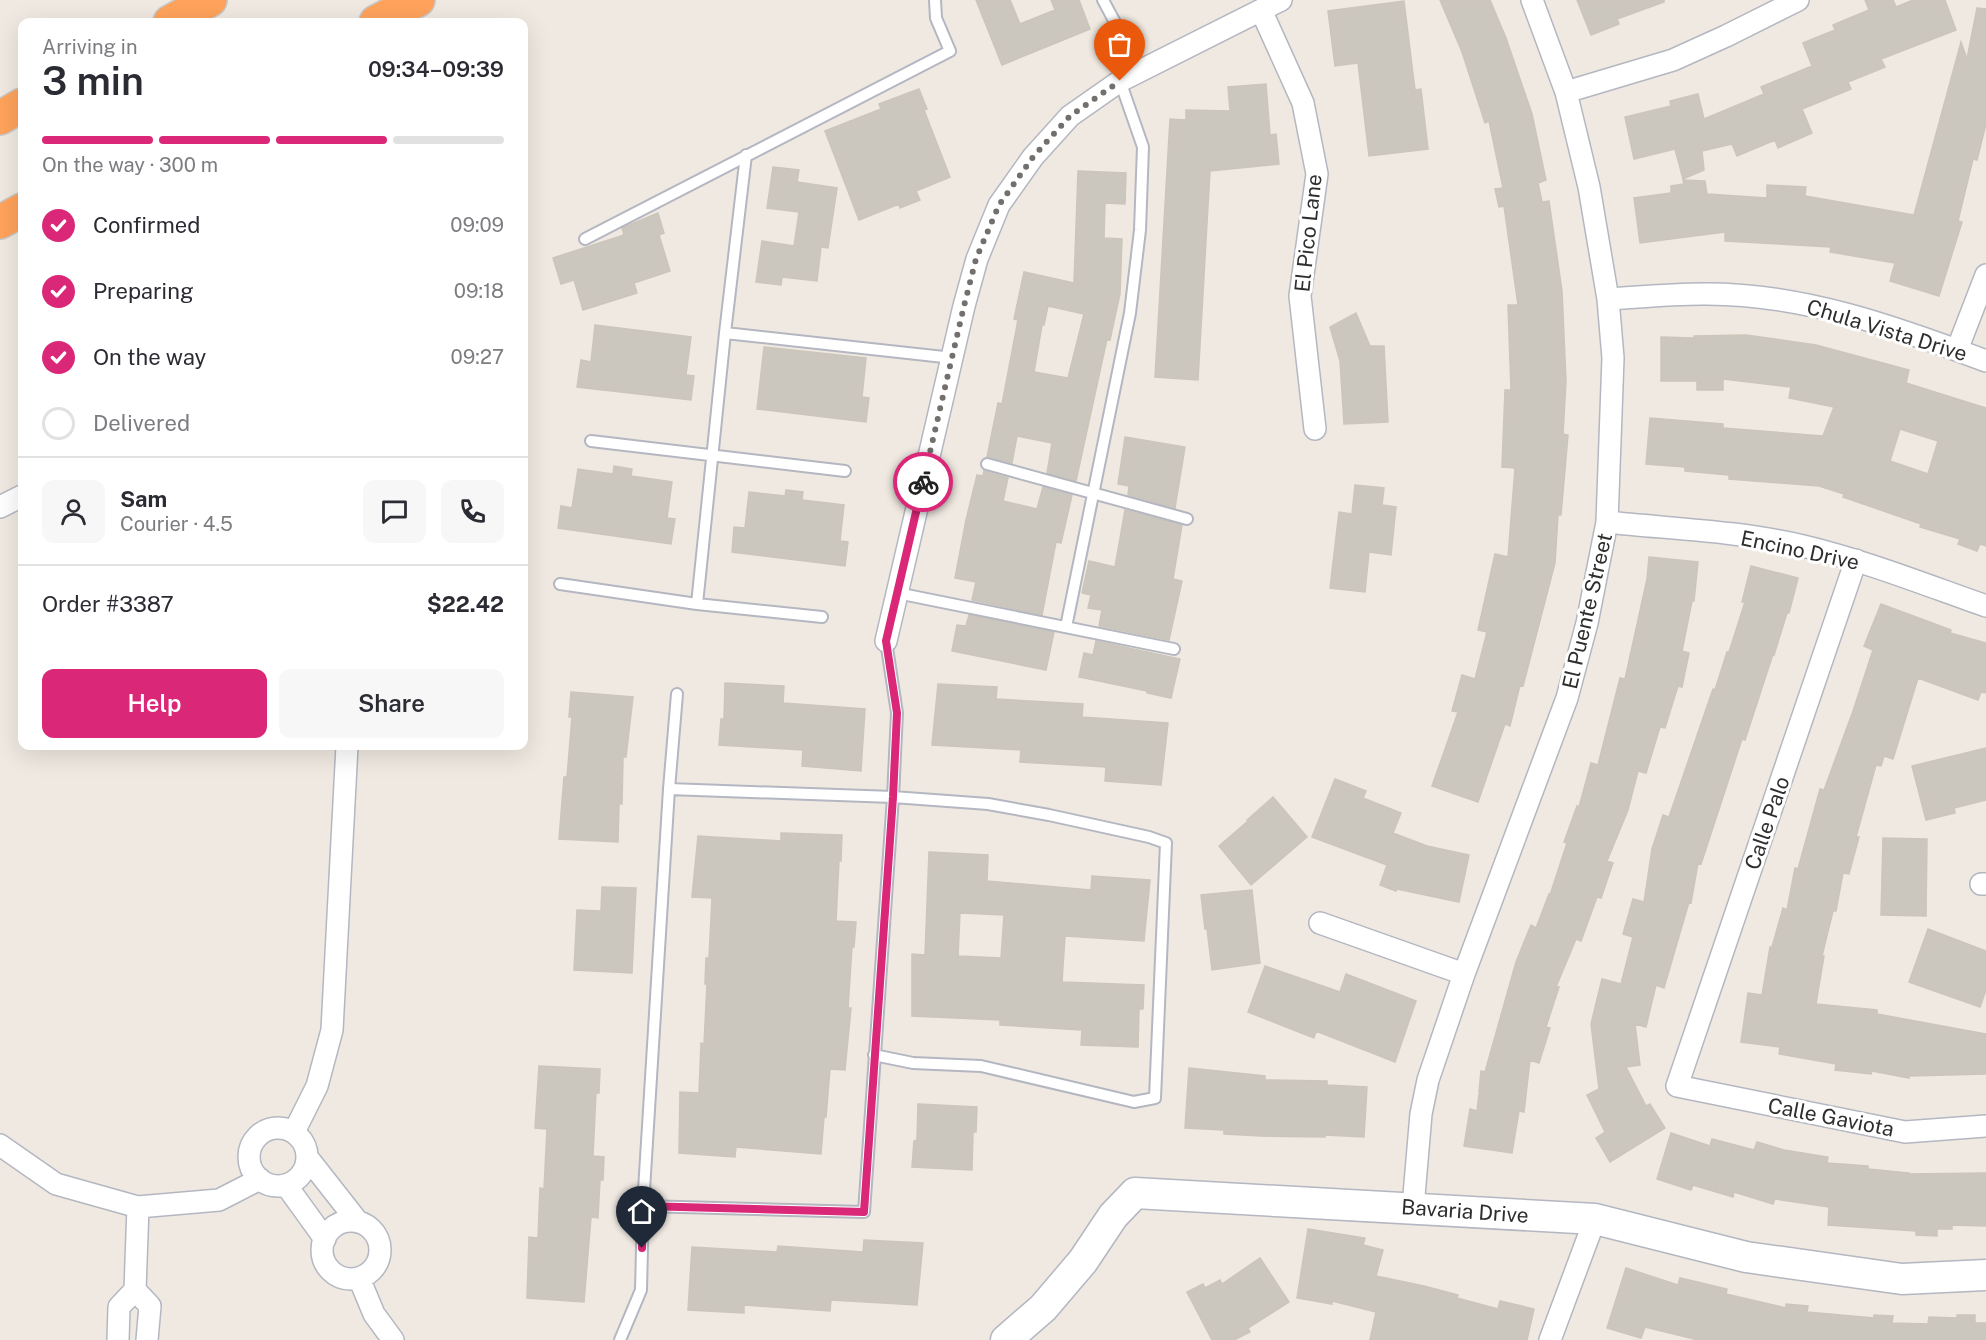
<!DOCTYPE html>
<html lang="en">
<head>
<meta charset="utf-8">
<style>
	body { margin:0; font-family:"Public Sans",sans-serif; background:#f7f7f7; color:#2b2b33; height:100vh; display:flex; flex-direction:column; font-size:22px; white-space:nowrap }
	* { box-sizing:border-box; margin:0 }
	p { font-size:20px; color:#7c7c81 }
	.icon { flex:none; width:33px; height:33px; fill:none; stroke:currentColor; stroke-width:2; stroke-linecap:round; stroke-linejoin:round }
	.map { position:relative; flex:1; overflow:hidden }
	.details { position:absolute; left:18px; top:18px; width:510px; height:732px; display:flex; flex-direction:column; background:#fff; border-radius:12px; box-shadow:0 6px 24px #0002 }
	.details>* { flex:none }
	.pin { position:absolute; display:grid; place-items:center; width:51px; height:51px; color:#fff; margin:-62px -26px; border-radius:50% 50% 50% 0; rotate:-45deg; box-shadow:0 0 6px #0007 }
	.pin .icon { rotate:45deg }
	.courier { position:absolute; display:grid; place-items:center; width:60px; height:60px; margin:-30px; border:4px solid #db2777; border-radius:50%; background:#fff; color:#222; box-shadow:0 2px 8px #0007 }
	.headline em { font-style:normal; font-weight:600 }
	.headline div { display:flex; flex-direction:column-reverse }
	.headline { display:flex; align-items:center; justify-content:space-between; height:102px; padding:0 24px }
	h1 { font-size:39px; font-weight:600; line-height:45px }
	.bar { display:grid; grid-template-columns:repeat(4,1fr); gap:9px 6px; align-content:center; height:72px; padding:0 24px }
	.bar i { height:8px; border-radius:4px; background:#e1e1e2 }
	.bar .current { background:#db2777 }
	.bar p { grid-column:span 4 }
	.line { display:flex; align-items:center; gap:15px; padding:0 24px; border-top:2px solid #e1e1e2 }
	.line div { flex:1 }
	.round { display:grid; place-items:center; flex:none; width:63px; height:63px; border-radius:12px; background:#f7f7f7 }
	ol { padding:0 24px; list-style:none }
	li { display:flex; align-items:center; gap:18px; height:66px }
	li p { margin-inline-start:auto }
	li .icon { padding:6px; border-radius:50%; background:#db2777; color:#fff; stroke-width:4 }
	li:last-child { color:#7c7c81 }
	li i { width:33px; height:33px; border:3px solid #e1e1e2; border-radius:50% }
	.button { display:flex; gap:12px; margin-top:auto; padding:12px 24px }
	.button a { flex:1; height:69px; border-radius:12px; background:#db2777; color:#fff; font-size:24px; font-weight:600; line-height:69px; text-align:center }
	.button a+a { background:#f7f7f7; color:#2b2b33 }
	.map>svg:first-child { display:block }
	.building { fill:#cbc7bf; stroke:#cbc5ba; stroke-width:1.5; fill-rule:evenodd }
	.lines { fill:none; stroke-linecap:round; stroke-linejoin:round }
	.lane-casing { stroke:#b4b7c1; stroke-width:14 }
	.street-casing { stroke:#b4b7c1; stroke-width:24 }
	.secondary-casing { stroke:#b4b7c1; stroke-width:33 }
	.highway-casing { stroke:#c9c9c9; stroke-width:36 }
	.lane { stroke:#fff; stroke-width:10 }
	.street { stroke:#fff; stroke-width:21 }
	.secondary { stroke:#fff; stroke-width:30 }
	.highway { stroke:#ffa35c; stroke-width:33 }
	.done { stroke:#726f6d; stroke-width:6; stroke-dasharray:0 10.8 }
	.route { stroke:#db2777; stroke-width:8 }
	.labels { text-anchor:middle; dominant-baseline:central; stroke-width:6; stroke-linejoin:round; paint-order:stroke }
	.street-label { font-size:21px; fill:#2e2e2e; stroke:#fff }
</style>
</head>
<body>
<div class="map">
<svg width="1986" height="1340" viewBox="0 0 1986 1340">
	<rect width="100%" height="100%" fill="#efe9e1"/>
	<path class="building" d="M976 0H1010L1020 24 1055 10 1051 0H1079L1090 29 1002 65Z
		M1440 0H1490L1506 38 1532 114 1546 180 1538 183 1542 202 1549 201 1562 291 1566 381 1563 434 1568 435 1561 515H1558L1555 563 1523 686 1520 685 1510 726 1505 724 1478 802 1432 786 1458 712 1452 711 1462 675 1475 679 1487 632 1478 630 1495 554 1508 557 1515 468 1502 467 1505 390H1511L1508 305H1518L1504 206 1499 207 1495 189 1503 188 1489 121 1485 123 1462 52Z
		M1577 0H1664V2L1617 19 1619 24 1591 35Z
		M1865 0H1893L1896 7 1913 0H1945L1956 30 1881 59 1885 67 1848 82 1851 89 1802 109 1812 133 1778 148 1775 140 1737 156 1732 144 1702 151 1704 170 1683 179 1675 149 1634 159 1625 117 1671 106 1670 101 1698 94 1704 119 1764 94 1761 87 1812 66 1803 43 1835 30 1833 25 1869 10Z
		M1404 1 1415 90 1421 89 1428 149 1369 156 1358 63 1335 66 1328 11Z
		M1977 8 1986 9V124L1977 160 1973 159 1958 221 1962 222 1939 296 1890 281 1895 263 1830 252 1831 247 1725 241V232L1640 243 1634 198 1671 193V186L1684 184 1683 180 1705 181 1707 194 1767 198V185L1806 187 1805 196 1914 215 1961 42 1967 59Z
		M1266 84 1270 135 1276 134 1279 164 1210 171 1198 380 1155 377 1170 119 1186 120V110L1230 111 1228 87Z
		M919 89 927 109 924 110 950 177 916 191 920 200 900 208 899 204 859 220 825 131 881 109 879 104Z
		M773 167 799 170 797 182 837 188 828 248 821 247 817 281 782 277 781 285 756 282 762 241 794 246 799 212 767 208Z
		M1078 171 1126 173 1125 204 1105 203 1104 238 1122 239 1120 294 1110 340 1107 339 1076 481 1047 473 1052 443 1017 436 1012 463 987 457 998 403 1002 404 1018 320 1014 319 1024 272 1074 283ZM1048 306 1084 314 1068 378 1034 372 1042 325H1044Z
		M658 213 664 233 659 235 670 271 634 283 637 293 583 310 574 280 561 284 553 258 624 235 622 228Z
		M1356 313 1370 346H1384L1388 422 1344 424 1340 361 1330 327Z
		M595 325 691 337 686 375 694 376 691 400 577 387 581 360 591 362Z
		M1746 335 1816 345 1909 370 1906 383 1986 408V546L1980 544 1977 551 1958 544 1960 539 1920 527 1921 524 1843 497 1844 494 1819 486 1729 479V475L1685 471V467L1646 464 1650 418 1723 424V428L1823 436 1834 407 1789 398 1791 387 1723 379V390H1697V381H1661V337L1694 338V336ZM1900 429 1938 441 1928 474 1890 461Z
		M764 347 866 358 862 397 869 398 866 422 757 409Z
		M1125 437 1185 447 1175 508 1128 495 1129 486 1118 484Z
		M614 466 632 469 631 476 672 482 667 518 675 519 671 544 558 528 561 506 572 508 578 469 613 474Z
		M984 471 1008 478 1003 501 1037 509 1043 487 1072 495 1061 543 1056 542 1042 615 972 600 976 582 955 578 966 520 977 475 983 476Z
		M1355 485 1384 488 1382 505 1396 507 1391 555 1369 552 1365 592 1330 588 1339 512 1352 514Z
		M786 490 803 492 802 500 844 505 840 541 848 542 845 566 732 552 734 527 745 528 749 492 785 496Z
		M1125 510 1182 525 1173 579 1182 581 1169 640 1099 626 1102 610 1088 608 1091 595 1082 593 1089 561 1115 567Z
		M1649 557 1698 562 1694 601H1692L1682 651 1689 653 1682 687 1678 686 1665 728 1660 727 1646 773 1638 771 1628 810 1607 861 1613 863 1601 898 1597 897 1581 941 1576 939 1556 987H1559L1546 1027 1550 1028 1539 1063 1530 1060 1524 1112 1519 1111 1512 1153 1464 1146 1470 1109 1477 1111 1479 1094 1482 1093 1479 1092 1481 1071 1485 1072 1516 962 1531 925 1536 928 1549 894 1550 895 1567 843 1564 842 1577 806 1579 807 1591 763 1598 765 1620 678 1625 679 1647 579Z
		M1751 566 1798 578 1789 613H1787L1774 655 1773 654 1745 740 1742 739 1701 864 1698 863 1691 903 1689 902 1664 988 1656 985 1646 1027 1635 1024 1640 1065 1626 1067 1646 1106 1650 1104 1665 1128 1610 1162 1596 1138 1605 1132 1587 1095 1599 1089 1591 1024 1602 979 1621 984 1633 937 1623 934 1633 899 1644 902 1652 849 1663 815 1669 817 1713 689 1715 690 1727 652H1729L1745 602H1742Z
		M1881 604 1951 630 1950 633 1986 643V693L1981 692 1978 700 1918 678 1893 759 1884 756 1881 766 1876 765 1856 837H1859L1849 874 1843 873 1836 911H1833L1822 956H1824L1816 1004 1877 1010V1014L1986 1034V1074L1909 1076V1078L1872 1071 1871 1074 1835 1070 1836 1064 1779 1054 1780 1047 1741 1042 1748 993 1762 995 1770 947H1772L1783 908 1787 910 1795 868 1798 869 1820 789 1824 790 1853 711 1873 650 1864 646Z
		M969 615 1054 632 1046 670 952 651 957 625 966 626Z
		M1096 641 1180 659 1171 698 1147 693V691L1079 677 1084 653 1093 655Z
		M725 683 784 686 783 703 865 709 861 771 802 766 803 750 719 745 721 719H724Z
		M938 684 997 687 996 699 1083 704 1082 717 1168 723 1161 785 1105 781 1106 767 1020 762 1021 750 932 745Z
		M571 692 633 697 626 757H623L622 804H619L618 842 559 839 564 777H567L572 717H569Z
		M1986 748V800L1954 808 1955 813 1926 820 1912 766Z
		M1335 779 1366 791 1363 798 1401 813 1393 833 1427 846 1469 855 1459 902 1397 889 1396 891 1380 885 1387 865 1312 837Z
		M1273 797 1307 837 1251 885 1219 846 1248 821 1247 820Z
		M781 833 842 835 841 861H839L836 921 856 922 854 947H852L848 1008H851L845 1070 830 1069 826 1117H824L821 1154 736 1147 735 1157 679 1153 680 1092 699 1093 701 1043 704 1044 707 984H705L706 958H709L712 898 692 897 698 836 781 841Z
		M1883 838 1927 839 1926 916 1881 915Z
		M929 852 988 855 987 881 1091 890 1092 876 1150 880 1144 941 1065 936 1062 982 1144 985 1143 1009H1139L1138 1047 1081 1045 1082 1030 1000 1025V1020L912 1016V954L925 955ZM960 913 1004 915 1001 958 958 956Z
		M602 887 636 888 632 973 574 970 577 910 601 911Z
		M1252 890 1260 963 1212 970 1207 929H1205L1201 895Z
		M1928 929 1986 951V990L1980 1007 1909 982Z
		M1265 966 1340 992 1346 974 1416 1001 1395 1062 1316 1031 1314 1038 1248 1012Z
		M539 1066 600 1069 599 1093H596L593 1156 604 1157 603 1180H600L598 1218 591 1217 584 1302 527 1298 529 1237 538 1238 540 1188 544 1189 547 1129 535 1128Z
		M1189 1068 1265 1076V1080L1327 1081V1085L1367 1087 1364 1137 1325 1135V1137L1261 1136 1224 1134V1130L1185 1128Z
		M918 1104 977 1107 976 1132H973L972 1170 912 1167 914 1141 917 1140Z
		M1671 1133 1710 1146 1712 1139 1754 1150 1757 1142 1784 1150 1828 1157 1827 1163 1868 1166V1169L1909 1173 1908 1174 1986 1173V1226L1952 1225V1229H1937V1236L1916 1235V1231L1828 1225 1829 1207 1775 1199 1773 1204 1734 1192 1733 1197 1693 1185 1691 1190 1657 1179Z
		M1308 1229 1365 1238 1363 1245 1383 1250 1376 1276 1424 1286 1458 1295 1457 1298 1498 1309 1500 1301 1534 1309 1527 1340H1370L1376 1312 1332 1301V1304L1297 1298Z
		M864 1240 923 1243 917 1305 831 1300 830 1311 744 1305V1313L688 1310 692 1247 777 1252 778 1246 863 1252Z
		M1260 1258 1289 1302 1248 1328 1250 1332 1234 1340H1212L1187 1292 1203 1284 1205 1288 1220 1280 1222 1284Z
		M1626 1268 1678 1285 1680 1278 1727 1289 1726 1294 1786 1308V1304L1808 1306 1807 1312 1874 1318V1315L1893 1316 1892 1323 1928 1324 1929 1317 1957 1318V1315H1975V1323H1986V1340H1698L1645 1327 1641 1338 1607 1328Z"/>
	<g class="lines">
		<defs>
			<path id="lane" d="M1103 0 1141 71
				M585 239 950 51 936 18 935 0
				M725 333 953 358
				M591 441 845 471
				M987 464 1187 519
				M560 584 697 604 822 617
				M897 593 1174 649
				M697 604 725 333 746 155
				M1066 627 1130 313 1140 230 1143 147 1120 81
				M669 789 677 694
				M643 1206 864 1212 893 797 897 713 886 641
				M620 1340 641 1290 643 1206 669 789 893 797 988 804 1049 815 1149 837 1166 843 1155 1098 1134 1102 981 1066 913 1063 874 1055"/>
			<path id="street" d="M1261 10 1303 103 1317 174 1300 296 1315 429
				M1566 92 1673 60 1726 36 1798 0
				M1608 299C1639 297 1672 294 1703 294 1801 293 1896 327 1986 361
				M1957 350 1986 275
				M0 507 22 496
				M1607 522C1672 529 1740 531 1803 546 1866 561 1926 585 1986 606
				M1856 560 1677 1086 1905 1132 1986 1126
				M886 641 964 306 977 259 999 205 1033 157 1070 116 1120 81 1281 0
				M1981 884H1986
				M1320 923 1464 974
				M249 1157a29 29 0 1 1 58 0a29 29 0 1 1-58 0Z
				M294 1132 317 1086 332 1030 347 746
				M0 1145 56 1184 138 1207 219 1200 260 1179
				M307 1157 358 1222
				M286 1185 325 1239
				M138 1207 135 1290 150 1306 147 1340
				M1413 1207 1421 1114 1428 1080 1464 974 1567 698 1587 623 1607 522 1613 358 1608 299 1589 187 1566 92 1532 0
				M322 1250a29 29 0 1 1 58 0a29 29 0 1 1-58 0Z
				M359 1278 374 1314 393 1340
				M118 1340 119 1307 135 1290
				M1550 1340 1595 1219"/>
			<path id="secondary" d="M1006 1340 1043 1308 1083 1261 1113 1216 1135 1193 1595 1219 1746 1257 1902 1279 1986 1275"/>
			<path id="highway" d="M170 22 210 0
				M376 22 418 0
				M0 118 22 105
				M0 222 22 210"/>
		</defs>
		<use href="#lane" class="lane-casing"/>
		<use href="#street" class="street-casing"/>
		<use href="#secondary" class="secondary-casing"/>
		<use href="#highway" class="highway-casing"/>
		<use href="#lane" class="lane"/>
		<use href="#street" class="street"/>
		<use href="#secondary" class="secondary"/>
		<use href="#highway" class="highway"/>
	</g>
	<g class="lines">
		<path class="done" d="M923 482 964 306 976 259 999 205 1033 157 1070 116 1120 81"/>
		<path class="route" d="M642 1248 643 1206 864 1212 893 797 897 713 886 641 923 482"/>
	</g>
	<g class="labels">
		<g class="street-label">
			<text transform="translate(1308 233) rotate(-84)">El Pico Lane</text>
			<text transform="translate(1887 330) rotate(17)">Chula Vista Drive</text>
			<text transform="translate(1800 550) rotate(12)">Encino Drive</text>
			<text transform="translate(1587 611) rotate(-77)">El Puente Street</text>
			<text transform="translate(1767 823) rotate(-71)">Calle Palo</text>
			<text transform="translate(1831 1117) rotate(11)">Calle Gaviota</text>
			<text transform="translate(1465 1211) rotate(4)">Bavaria Drive</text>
		</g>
	</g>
</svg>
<div class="pin" style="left:1120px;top:81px;background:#ea580c"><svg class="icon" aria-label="bag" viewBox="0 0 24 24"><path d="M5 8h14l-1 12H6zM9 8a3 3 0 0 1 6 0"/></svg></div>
<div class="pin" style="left:642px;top:1248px;background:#1f2937"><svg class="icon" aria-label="home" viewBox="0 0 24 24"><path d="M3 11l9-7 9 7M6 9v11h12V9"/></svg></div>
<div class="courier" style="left:923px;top:482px"><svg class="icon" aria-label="bike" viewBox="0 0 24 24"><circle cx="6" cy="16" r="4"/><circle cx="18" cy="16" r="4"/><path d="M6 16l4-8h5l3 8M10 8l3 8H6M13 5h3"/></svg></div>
<section class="details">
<div class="headline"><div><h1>3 min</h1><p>Arriving in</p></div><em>09:34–09:39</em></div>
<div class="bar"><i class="current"></i><i class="current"></i><i class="current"></i><i></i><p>On the way · 300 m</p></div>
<ol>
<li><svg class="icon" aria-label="check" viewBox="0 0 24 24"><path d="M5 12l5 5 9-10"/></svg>Confirmed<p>09:09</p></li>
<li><svg class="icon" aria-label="check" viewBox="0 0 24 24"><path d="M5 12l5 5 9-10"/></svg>Preparing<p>09:18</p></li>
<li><svg class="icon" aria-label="check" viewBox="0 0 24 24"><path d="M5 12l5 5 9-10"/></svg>On the way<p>09:27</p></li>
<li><i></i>Delivered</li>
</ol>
<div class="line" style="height:108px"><a class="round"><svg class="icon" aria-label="person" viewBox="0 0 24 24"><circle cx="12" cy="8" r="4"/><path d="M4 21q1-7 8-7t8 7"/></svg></a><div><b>Sam</b><p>Courier · 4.5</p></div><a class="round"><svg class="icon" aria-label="chat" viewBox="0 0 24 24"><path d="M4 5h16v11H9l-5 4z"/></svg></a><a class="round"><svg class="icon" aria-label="phone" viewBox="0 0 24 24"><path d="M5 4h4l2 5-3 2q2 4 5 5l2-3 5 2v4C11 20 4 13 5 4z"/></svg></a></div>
<div class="line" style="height:78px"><div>Order #3387</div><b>$22.42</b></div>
<div class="button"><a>Help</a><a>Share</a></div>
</section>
</div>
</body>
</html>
